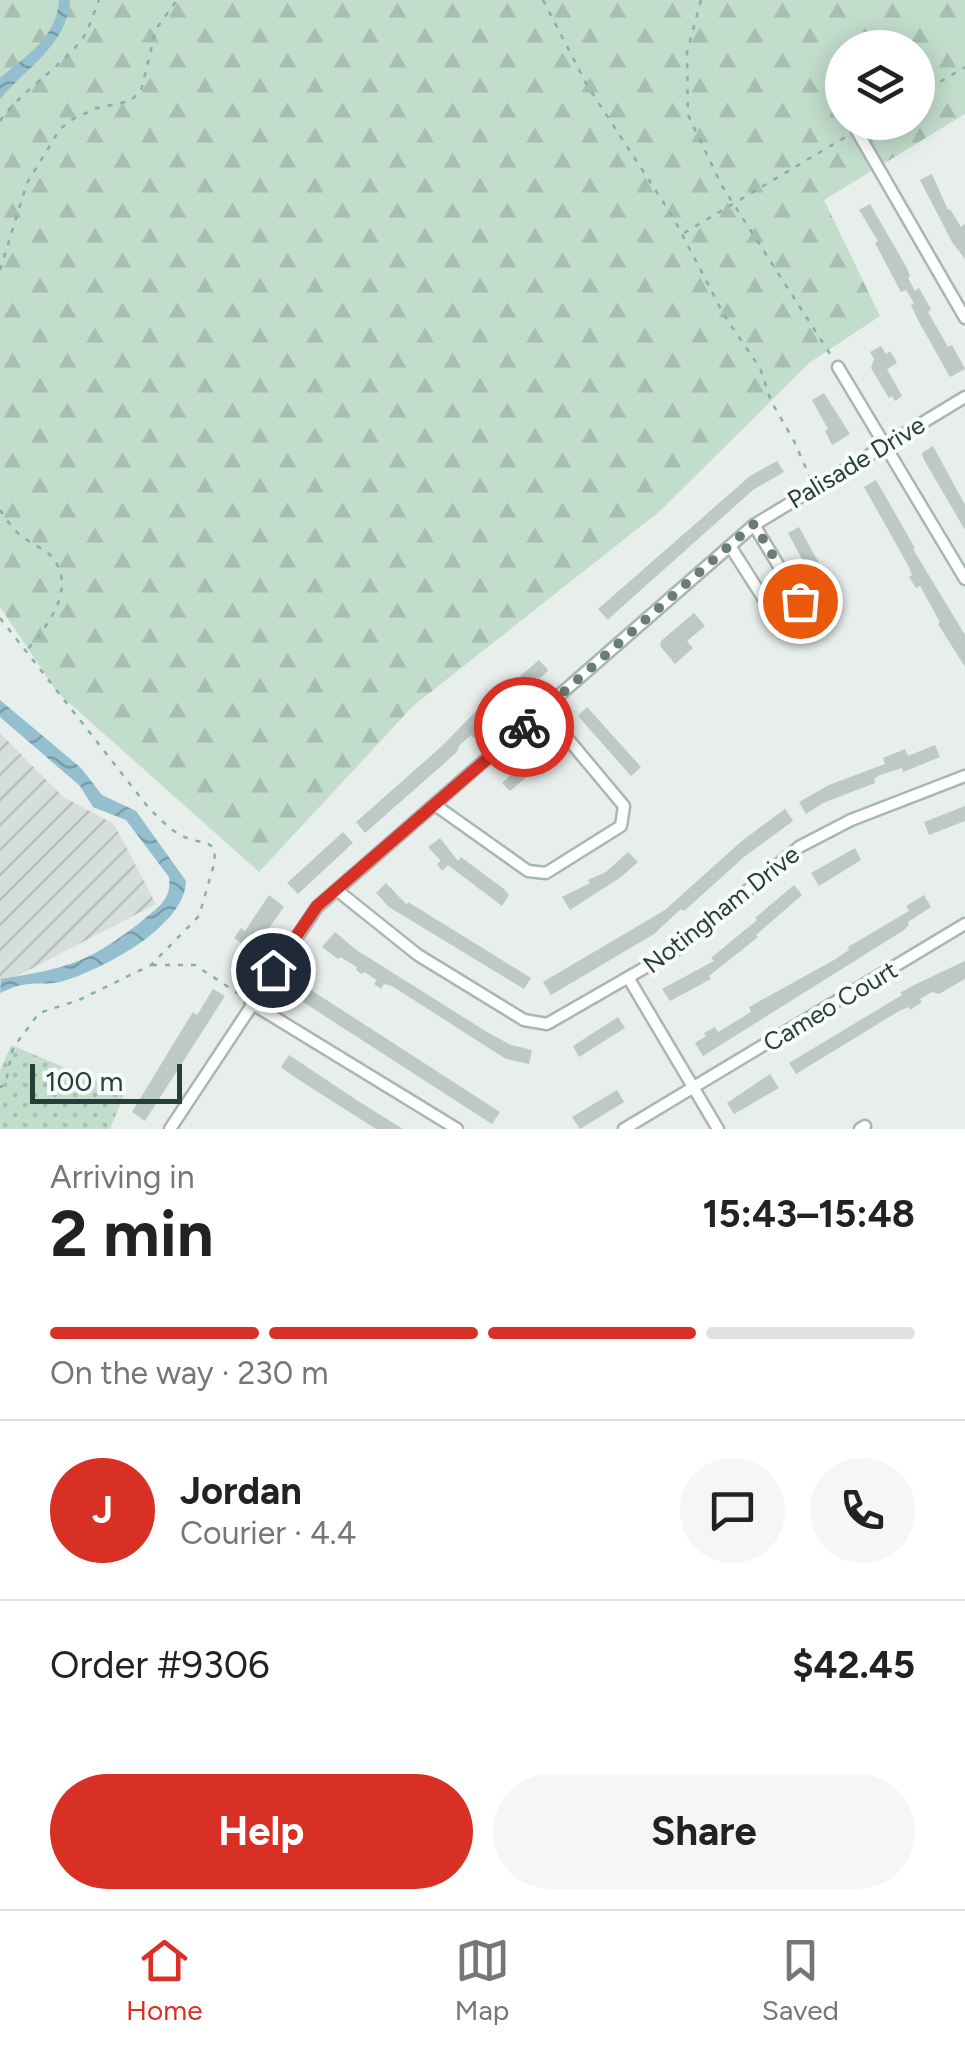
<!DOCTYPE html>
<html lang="en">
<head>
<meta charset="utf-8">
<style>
	body { margin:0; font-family:Figtree,sans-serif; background:#f6f6f6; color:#222; height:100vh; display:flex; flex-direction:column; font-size:38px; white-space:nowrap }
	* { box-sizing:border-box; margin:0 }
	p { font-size:32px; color:#767676 }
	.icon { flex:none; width:55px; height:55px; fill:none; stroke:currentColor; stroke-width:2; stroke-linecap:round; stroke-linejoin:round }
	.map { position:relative; height:1129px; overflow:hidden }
	.drawer { display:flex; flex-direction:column; background:#fff; flex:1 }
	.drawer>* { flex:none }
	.tools { position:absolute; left:825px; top:30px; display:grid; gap:20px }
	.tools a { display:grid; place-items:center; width:110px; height:110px; border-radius:50%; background:#fff; box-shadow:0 5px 25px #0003; font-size:50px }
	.scale { position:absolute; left:30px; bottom:25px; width:152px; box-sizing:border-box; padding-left:10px; border:5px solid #263f3b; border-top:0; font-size:28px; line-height:35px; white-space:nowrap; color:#263f3b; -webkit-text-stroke:8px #f7fbf9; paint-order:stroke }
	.pin { position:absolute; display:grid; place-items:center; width:85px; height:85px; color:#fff; margin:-42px; border:5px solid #fff; border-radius:50%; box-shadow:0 2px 10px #0007 }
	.courier { position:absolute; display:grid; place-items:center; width:100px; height:100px; margin:-50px; border:8px solid #d93025; border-radius:50%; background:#fff; color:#222; box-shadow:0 2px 12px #0007 }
	.summary em { font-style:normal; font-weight:700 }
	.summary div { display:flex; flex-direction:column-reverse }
	.summary { display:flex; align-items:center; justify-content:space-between; height:170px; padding:0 50px }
	h1 { font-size:65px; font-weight:700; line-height:75px }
	.bar { display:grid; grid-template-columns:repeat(4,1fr); gap:15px 10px; align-content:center; height:120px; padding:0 50px }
	.bar i { height:12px; border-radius:8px; background:#e0e0e0 }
	.bar .active { background:#d93025 }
	.bar p { grid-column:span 4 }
	.line { display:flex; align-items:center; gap:25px; padding:0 50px; border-top:2px solid #e0e0e0 }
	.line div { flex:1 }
	.round { display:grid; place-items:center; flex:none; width:105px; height:105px; border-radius:52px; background:#f6f6f6 }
	.button { display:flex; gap:20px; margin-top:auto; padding:20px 50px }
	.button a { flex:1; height:115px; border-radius:60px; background:#d93025; color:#fff; font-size:40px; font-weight:700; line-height:115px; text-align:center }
	.button a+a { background:#f6f6f6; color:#222 }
	.tabs { display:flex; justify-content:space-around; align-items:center; height:140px; border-top:2px solid #e0e0e0; background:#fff; font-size:28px; color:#767676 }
	.tabs a { display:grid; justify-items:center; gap:5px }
	.tabs .active { color:#d93025 }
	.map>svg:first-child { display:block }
	.industrial { fill:url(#industrial-furrows) }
	.forest { fill:url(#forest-firs); fill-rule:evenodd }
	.park { fill:url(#park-dots) }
	.water { fill:url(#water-waves) }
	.building { fill:#bcc9c5 }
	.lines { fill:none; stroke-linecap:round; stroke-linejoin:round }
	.minor-casing { stroke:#a9b6b3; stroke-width:15 }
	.path { stroke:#8aafa7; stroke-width:2.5; stroke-dasharray:5 8; stroke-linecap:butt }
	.minor { stroke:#fff; stroke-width:10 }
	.done { stroke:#6a7c79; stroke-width:10; stroke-dasharray:0 18 }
	.route { stroke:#d93025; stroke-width:12 }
	.labels { text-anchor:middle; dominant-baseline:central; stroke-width:8; stroke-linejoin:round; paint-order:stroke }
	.street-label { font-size:25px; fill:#263f3b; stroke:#f7fbf9 }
</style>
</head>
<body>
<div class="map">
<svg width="965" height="1129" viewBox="0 0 965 1129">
	<defs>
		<pattern id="industrial-furrows" width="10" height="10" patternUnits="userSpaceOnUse" patternTransform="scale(2.5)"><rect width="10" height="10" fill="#d5dedb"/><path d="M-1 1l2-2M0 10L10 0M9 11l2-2" fill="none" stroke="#b7c0bd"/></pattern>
		<pattern id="forest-firs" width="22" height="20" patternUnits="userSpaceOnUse" patternTransform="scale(2.5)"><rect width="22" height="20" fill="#c2ddcc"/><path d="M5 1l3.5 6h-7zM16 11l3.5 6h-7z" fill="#a7bfb0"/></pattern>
		<pattern id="park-dots" width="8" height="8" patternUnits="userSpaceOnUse" patternTransform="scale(2.5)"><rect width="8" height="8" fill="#c2ddcc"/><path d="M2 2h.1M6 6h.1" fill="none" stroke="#a7bfb0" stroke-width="1.8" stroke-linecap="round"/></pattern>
		<pattern id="water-waves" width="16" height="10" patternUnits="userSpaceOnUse" patternTransform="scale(2.5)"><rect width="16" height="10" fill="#94bfce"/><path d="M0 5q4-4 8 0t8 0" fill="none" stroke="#799da8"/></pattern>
	</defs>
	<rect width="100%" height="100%" fill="#e7eeeb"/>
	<path class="industrial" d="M0 733 63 797 114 824 156 904 0 985Z"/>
	<path class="forest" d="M0 0H965V114L824 200 880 316 809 363 660 511 413 706 259 872 57 692 0 607ZM842 48H918V122H842Z"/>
	<path class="park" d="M11 1045 125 1093 110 1129H0V1071Z"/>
	<path class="water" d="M59 0H70C67 45 27 67 0 99V78C26 56 57 37 59 0Z
		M0 700 81 768 102 795 136 811 186 881C185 927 100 971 60 982 48 985 34 982 22 985 15 986 7 990 0 993L1 979C68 968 89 963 143 920 158 907 172 900 169 877L126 820 93 807 80 786 0 717Z"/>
	<path class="building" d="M932 174 948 210 950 209 961 227 965 224V259L952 242 920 180Z
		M870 204 907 268 910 276 908 278 915 291 919 288 931 309 928 312 948 347 952 345 965 369 950 377 919 322 911 305 914 303 906 290 901 292 875 243 878 241 859 210Z
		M881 346 886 354 890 351 897 363 887 369 902 396 895 401 892 396 889 398 871 368 874 359 870 352Z
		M824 393 850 434 832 445 825 431 828 429 812 400Z
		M933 446 965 505V530L923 458 922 453Z
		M777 461 784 472 753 490 614 614 608 620 598 609 750 476Z
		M876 480 915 548 913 549 965 635V667L938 624 940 622 920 586 916 588 909 577 912 575 909 567 864 487Z
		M799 527 839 599 827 606 788 533Z
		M694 613 705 626 687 641 693 648 675 664 660 646 661 641Z
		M539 660 548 670 546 673 539 679 537 677 516 700 506 688Z
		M485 697 491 703 495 699 505 709 502 713 474 738 471 735 459 746 457 752 365 833 356 822 442 746 477 710 480 712 486 707 481 702Z
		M587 707 641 767 631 776 578 716Z
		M935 745 940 757 903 772 902 768 880 775 874 779 875 783 823 803 806 814 799 802 829 785 885 764 883 758 905 749 908 756Z
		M540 750 553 766 542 775 536 769 510 791 502 783Z
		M965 806V821L929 835 924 822Z
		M785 809 793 821 744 857 684 911 681 909 654 934 551 995 543 982 665 910 743 840Z
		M343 832 353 843 298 894 287 883Z
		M440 838 458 861 461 857 504 889 509 895 502 906 448 865 442 871 437 864 441 861 428 847Z
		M855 848 861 860 819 886 811 873Z
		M628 852 638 862 621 877 570 910 562 897 590 883 588 880 606 872Z
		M386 883 407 905 408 902 531 978 524 989 389 907 376 893Z
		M794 885 802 895 756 935 758 937 709 976 711 979 670 1001 662 989 714 961 711 958 757 920 755 918Z
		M269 895 284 907 258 943 254 940 249 948 234 938 241 928 245 931Z
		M924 895 931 907 908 922 909 925 904 930 703 1056 695 1043 706 1036 704 1033 715 1027 718 1032 751 1012 749 1007 834 960 849 950 848 947 909 911 906 906Z
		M335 932 355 949 487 1032 511 1045 532 1050 529 1064 506 1059 392 986 384 984 381 989 374 984 377 980 364 972 362 974 356 970 357 967 340 957 338 959 322 947Z
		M965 961V979L939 994 932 992 920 999 922 1002 910 1010 909 1007 899 1011 796 1074 789 1063 902 995 900 993 912 986Z
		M297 981 500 1112 492 1124 289 993Z
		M213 989 225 996 145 1121 132 1112 180 1033 193 1012 197 1015Z
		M618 1017 625 1028 579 1057 573 1046Z
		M289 1055 358 1101 403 1129H376L296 1078 281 1067Z
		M770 1074 779 1088 734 1114 727 1103Z
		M617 1090 624 1102 580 1129 572 1117Z"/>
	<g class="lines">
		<defs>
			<path id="minor" d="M857 131 965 318
				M838 367 965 579
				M730 546 781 626 799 620 800 601 754 525
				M435 805 528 871 546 873 621 826 624 806 543 709
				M338 891 418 955 524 1020 547 1024 679 948 799 847 851 820 965 776
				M629 979 718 1129
				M251 1003 457 1129
				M170 1129 317 907 754 525 965 397
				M624 1129 965 924
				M860 1129 865 1126"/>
		</defs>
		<use href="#minor" class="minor-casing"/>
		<path class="path" d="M543 0 587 85 673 217 724 315 760 368 771 401 794 441 810 477
			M701 0 687 52 688 115 722 186 832 357
			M918 95 965 67
			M0 121C21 91 55 72 79 43 89 32 93 14 99 0
			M684 233 849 135
			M0 270 27 183 60 129 73 119 97 108 130 101 141 91 156 29 177 0
			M0 510C6 519 12 528 20 535 30 543 45 549 53 558 77 590 47 626 27 650
			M0 618 148 807C160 819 173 834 190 839 201 843 204 840 214 848L215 861 199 916 151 965 79 1000 39 1013 13 1048 6 1081 0 1088
			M152 965H195L245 998"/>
		<use href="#minor" class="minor"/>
	</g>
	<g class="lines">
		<path class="done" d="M524 727 754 524 800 601"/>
		<path class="route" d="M273 970 317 906 524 727"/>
	</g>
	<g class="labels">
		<g class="street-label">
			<text transform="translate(856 462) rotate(-31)">Palisade Drive</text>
			<text transform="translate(721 909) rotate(-38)">Notingham Drive</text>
			<text transform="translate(830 1006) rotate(-31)">Cameo Court</text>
		</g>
	</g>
</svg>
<div class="tools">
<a><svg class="icon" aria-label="layers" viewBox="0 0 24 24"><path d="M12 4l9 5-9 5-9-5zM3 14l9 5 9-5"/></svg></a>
</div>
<div class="scale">100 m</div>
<div class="pin" style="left:800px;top:601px;background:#ea580c"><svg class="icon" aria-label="bag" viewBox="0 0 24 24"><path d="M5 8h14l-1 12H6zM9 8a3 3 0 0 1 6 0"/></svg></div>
<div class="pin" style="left:273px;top:970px;background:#1f2937"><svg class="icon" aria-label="home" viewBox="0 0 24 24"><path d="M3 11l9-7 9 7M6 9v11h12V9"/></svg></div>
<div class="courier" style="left:524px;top:727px"><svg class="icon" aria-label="bike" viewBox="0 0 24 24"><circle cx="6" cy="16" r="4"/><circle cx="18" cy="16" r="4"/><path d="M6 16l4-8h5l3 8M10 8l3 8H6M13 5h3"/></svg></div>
</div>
<section class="drawer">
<div class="summary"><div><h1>2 min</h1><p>Arriving in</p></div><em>15:43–15:48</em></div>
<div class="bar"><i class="active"></i><i class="active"></i><i class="active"></i><i></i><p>On the way · 230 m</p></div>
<div class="line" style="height:180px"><b class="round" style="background:#d93025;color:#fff">J</b><div><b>Jordan</b><p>Courier · 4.4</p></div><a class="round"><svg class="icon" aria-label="chat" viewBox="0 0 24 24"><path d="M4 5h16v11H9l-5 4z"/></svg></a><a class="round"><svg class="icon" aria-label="phone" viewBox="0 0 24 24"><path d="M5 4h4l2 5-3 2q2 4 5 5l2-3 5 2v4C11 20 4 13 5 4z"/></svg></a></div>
<div class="line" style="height:130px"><div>Order #9306</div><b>$42.45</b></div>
<div class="button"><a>Help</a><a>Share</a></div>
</section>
<nav class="tabs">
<a class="active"><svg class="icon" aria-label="home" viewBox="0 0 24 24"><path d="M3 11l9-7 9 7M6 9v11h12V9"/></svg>Home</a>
<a><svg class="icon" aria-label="map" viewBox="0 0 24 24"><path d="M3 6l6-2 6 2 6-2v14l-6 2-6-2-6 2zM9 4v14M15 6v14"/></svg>Map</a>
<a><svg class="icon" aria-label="saved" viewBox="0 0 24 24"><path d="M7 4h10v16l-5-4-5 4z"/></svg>Saved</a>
</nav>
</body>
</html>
